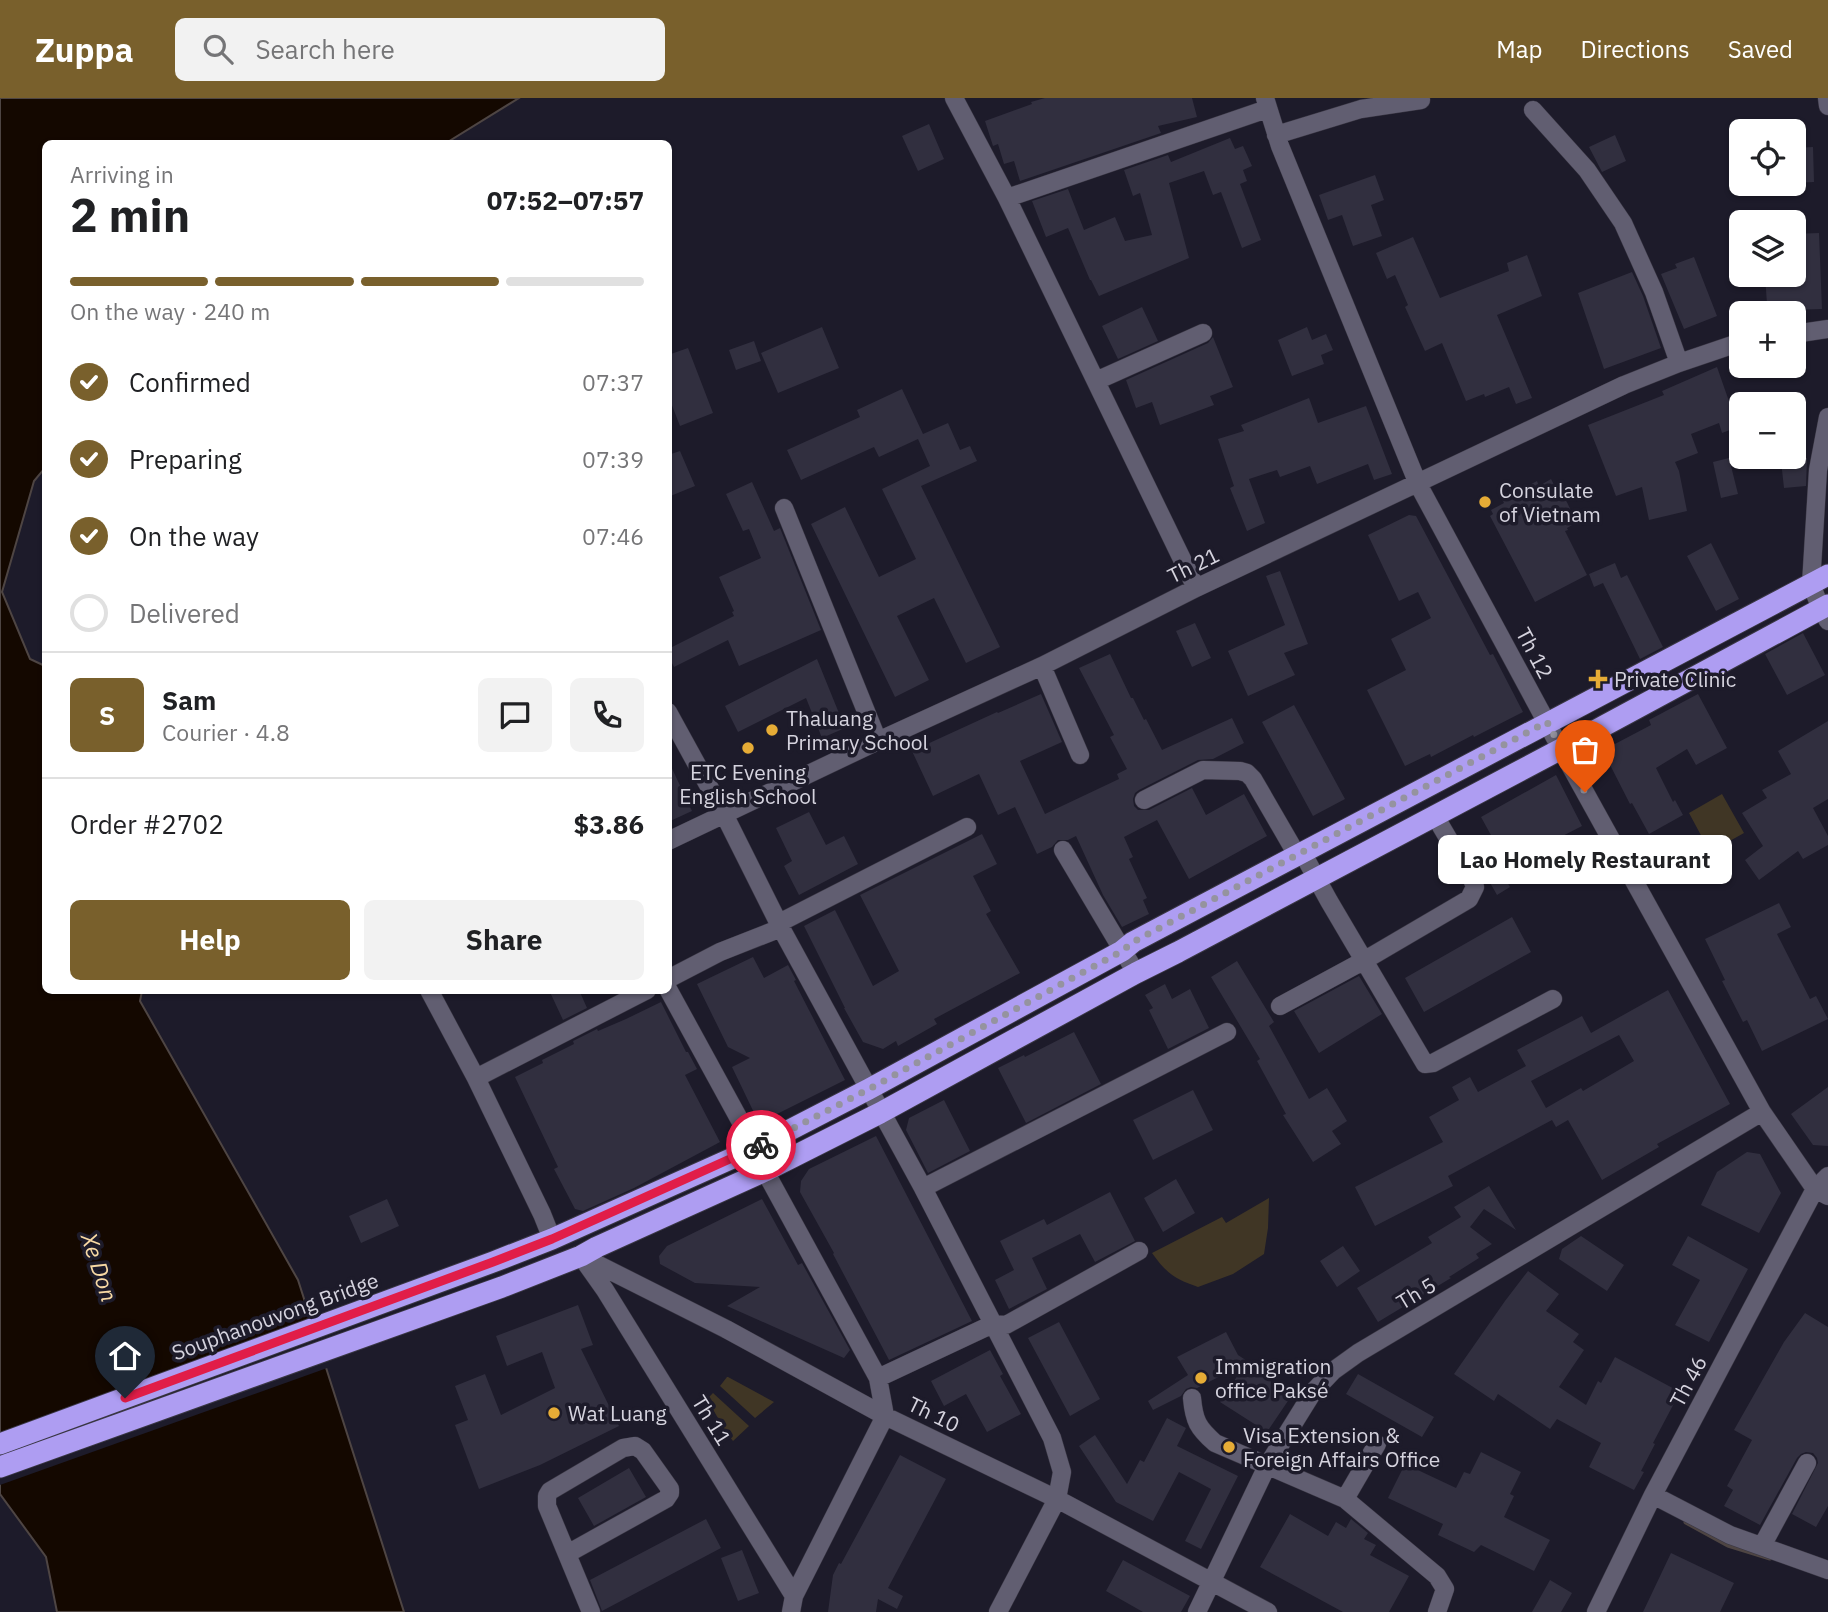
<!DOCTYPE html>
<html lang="en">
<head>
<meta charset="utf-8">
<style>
	body { margin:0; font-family:"IBM Plex Sans",sans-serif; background:#f2f2f2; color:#202124; height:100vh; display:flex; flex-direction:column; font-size:26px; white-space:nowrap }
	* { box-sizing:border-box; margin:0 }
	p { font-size:23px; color:#757577 }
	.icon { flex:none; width:38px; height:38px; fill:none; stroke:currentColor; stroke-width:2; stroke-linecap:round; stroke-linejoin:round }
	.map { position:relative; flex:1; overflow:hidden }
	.side { position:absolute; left:42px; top:42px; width:630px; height:854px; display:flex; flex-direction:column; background:#fff; border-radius:10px; box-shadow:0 2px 5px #0004 }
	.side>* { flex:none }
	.tools { position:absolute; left:1729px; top:21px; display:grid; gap:14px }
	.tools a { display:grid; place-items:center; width:77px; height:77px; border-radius:10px; background:#fff; box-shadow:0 2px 5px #0004; font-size:35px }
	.pin { position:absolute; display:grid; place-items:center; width:60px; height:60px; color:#fff; margin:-72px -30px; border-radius:50% 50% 50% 0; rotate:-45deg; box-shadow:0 0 7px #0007 }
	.pin .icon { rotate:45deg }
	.courier { position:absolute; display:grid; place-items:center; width:70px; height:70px; margin:-35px; border:5px solid #e11d48; border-radius:50%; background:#fff; color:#222; box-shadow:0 2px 9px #0007 }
	.bubble { position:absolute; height:49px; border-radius:10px; background:#fff; box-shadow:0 2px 5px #0004; font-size:23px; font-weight:800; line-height:49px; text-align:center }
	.overview em { font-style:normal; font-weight:800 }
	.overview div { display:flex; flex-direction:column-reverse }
	.overview { display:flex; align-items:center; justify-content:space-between; height:119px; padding:0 28px }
	h1 { font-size:46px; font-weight:800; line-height:52px }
	.bar { display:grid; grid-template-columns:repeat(4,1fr); gap:10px 7px; align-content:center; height:84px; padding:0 28px }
	.bar i { height:9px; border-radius:5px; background:#e0e0e0 }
	.bar .active { background:#79602c }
	.bar p { grid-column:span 4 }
	.line { display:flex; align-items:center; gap:18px; padding:0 28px; border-top:2px solid #e0e0e0 }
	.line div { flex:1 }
	.round { display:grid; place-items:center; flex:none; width:74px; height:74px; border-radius:10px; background:#f2f2f2 }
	ol { padding:0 28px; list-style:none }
	li { display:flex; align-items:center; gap:21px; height:77px }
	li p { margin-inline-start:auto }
	li .icon { padding:7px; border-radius:50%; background:#79602c; color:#fff; stroke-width:4 }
	li:last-child { color:#757577 }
	li i { width:38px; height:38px; border:4px solid #e0e0e0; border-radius:50% }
	.action { display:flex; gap:14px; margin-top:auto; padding:14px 28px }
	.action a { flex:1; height:80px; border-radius:10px; background:#79602c; color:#fff; font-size:28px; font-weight:800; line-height:80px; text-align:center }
	.action a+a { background:#f2f2f2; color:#202124 }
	header { display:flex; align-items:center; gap:42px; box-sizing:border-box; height:98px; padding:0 35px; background:#79602c; color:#fff }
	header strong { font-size:33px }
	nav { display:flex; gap:38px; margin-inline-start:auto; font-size:24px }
	.search { width:490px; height:63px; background:#f2f2f2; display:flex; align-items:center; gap:18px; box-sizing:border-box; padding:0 24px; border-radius:10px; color:#757577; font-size:26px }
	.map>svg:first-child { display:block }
	.green { fill:#403625 }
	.water { fill:#140800; stroke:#4e4543; stroke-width:2 }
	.pier { fill:#1d1b2a }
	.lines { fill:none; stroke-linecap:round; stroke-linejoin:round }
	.stream { stroke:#4e4543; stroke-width:5 }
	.building { fill:#312f3f; fill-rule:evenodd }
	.minor-casing { stroke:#393643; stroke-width:19 }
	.highway-casing { stroke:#393643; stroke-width:23 }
	.minor { stroke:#615e71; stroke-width:18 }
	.highway { stroke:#ae9df2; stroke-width:21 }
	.done { stroke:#95939f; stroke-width:7; stroke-dasharray:0 12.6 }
	.route { stroke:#e11d48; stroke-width:9 }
	.poi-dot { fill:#e6ac36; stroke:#1d1b2a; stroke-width:2.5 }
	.labels { text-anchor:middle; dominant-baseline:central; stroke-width:7; stroke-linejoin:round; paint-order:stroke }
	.poi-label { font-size:21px; fill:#d5d3de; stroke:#1d1b2a; text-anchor:start }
	.street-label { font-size:21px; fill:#d5d3de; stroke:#1d1b2a }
	.water-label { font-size:23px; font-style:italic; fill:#f8d9a4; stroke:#1d1b2a }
</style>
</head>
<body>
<header>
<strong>Zuppa</strong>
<div class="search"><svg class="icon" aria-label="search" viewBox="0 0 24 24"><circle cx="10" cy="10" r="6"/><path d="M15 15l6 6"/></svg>Search here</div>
<nav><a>Map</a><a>Directions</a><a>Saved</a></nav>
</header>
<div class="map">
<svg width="1828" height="1514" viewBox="0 0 1828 1514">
	<rect width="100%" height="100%" fill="#1d1b2a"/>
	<path class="green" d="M1722 696 1744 735 1710 754 1689 715Z
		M1269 1100 1268 1130 1264 1156 1233 1176 1198 1189C1175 1181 1166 1175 1152 1155L1222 1119 1226 1125Z
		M727 1279H728L774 1304 755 1320 720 1288Z
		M713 1295 749 1328 733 1343 726 1334 707 1301Z"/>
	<path class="water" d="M0 0H519L446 45 46 46 45 370 34 383 2 494 30 561 45 568 46 892 142 893 140 903 298 1182 404 1514H57L46 1459 0 1396Z"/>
	<path class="pier" d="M316 1227 330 1269 0 1387V1340Z"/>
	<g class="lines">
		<path class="stream" d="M1686 1424 1728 1447 1770 1460"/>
	</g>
	<path class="building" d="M1045 0H1192L1197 19 1158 28 1161 35 1020 83 1014 63 1004 66 998 46 993 48 985 23 1032 6 1031 4Z
		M929 26 944 61 918 73 902 38Z
		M1615 37 1626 63 1602 74 1589 49Z
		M1230 40 1235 51 1243 48 1252 68 1243 72 1247 83 1240 86 1261 142 1242 150 1221 94 1213 97 1204 73 1169 85 1189 160 1099 198 1091 182H1090L1068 130 1046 139 1032 103 1068 91 1084 132 1115 119 1125 143 1152 137 1140 95 1133 98 1124 72 1168 57 1171 64Z
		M1813 49 1814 84 1794 85V50Z
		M1375 77 1384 102 1371 107 1382 138 1353 148 1342 117 1328 122 1319 97Z
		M1819 135 1822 211 1790 212V205L1767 206 1765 177H1794V136Z
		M1413 139 1440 200 1509 173 1507 165 1527 157 1542 198 1497 217 1532 300 1516 306 1509 289 1485 299 1484 296 1466 303 1442 245 1425 253 1405 209 1408 207 1395 177 1387 181 1376 155Z
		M1694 159 1717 218 1684 231 1661 176 1677 170 1675 166Z
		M1632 174 1643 198 1661 250 1604 271 1578 195Z
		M1142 209 1158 243 1118 261 1102 228Z
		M822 229 839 270 778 295 761 255Z
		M1307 229 1312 242 1326 236 1333 252 1321 257 1324 266 1292 278 1278 242Z
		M1213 239 1233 289 1210 298 1214 307 1160 327 1152 304 1136 310 1126 282 1208 245Z
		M754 243 761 263 736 272 729 252Z
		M688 250 713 315 680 328 668 297V257Z
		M1717 269 1738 329 1722 335 1719 325 1691 336 1698 355 1675 364 1679 373 1687 413 1649 422 1642 389 1616 398 1588 327 1664 297 1662 293Z
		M902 291 923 336 948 325 960 352 970 348 977 363 921 388 1000 549 966 565 934 500 897 518 929 582 895 599 811 426 845 409 879 479 916 461 882 391 930 368 918 341 879 359 874 349 801 382 787 352 860 319 857 312Z
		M1309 300 1318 325 1366 308 1392 376 1374 382 1368 366 1317 386 1310 368 1280 379 1277 372 1249 381 1265 425 1247 433 1230 390 1234 388 1218 341 1244 333 1241 327Z
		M680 353 695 388 668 399V357Z
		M1729 360 1738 396 1721 400 1713 364Z
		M1807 360 1806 388 1784 390 1781 363Z
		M1551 381 1560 398 1563 396 1575 421 1571 423 1572 427 1567 430 1568 432 1565 433 1587 477 1535 504 1490 418 1493 416 1491 412 1504 405 1502 401 1537 383 1539 388Z
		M752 384 774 433 780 430 821 532 739 568 728 542 674 569 668 557V551L734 518 732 514 734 513 719 479 761 460 749 431 743 433 726 396Z
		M1409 417 1416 418 1490 557 1493 556 1523 614 1474 639 1473 637 1431 659 1430 656 1405 668 1367 592 1406 572 1391 541 1431 520 1418 494 1399 503 1368 437Z
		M1711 445 1739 501 1716 513 1687 458Z
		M1615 465 1621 480 1627 477 1663 549 1640 561 1603 485 1594 489 1589 476Z
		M1280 473 1308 546 1284 555 1295 577 1248 598 1228 553 1285 527 1266 478Z
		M1195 525 1211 560 1192 569 1176 533Z
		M1803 535 1825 577 1787 597 1765 556Z
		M1110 556 1131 600H1133L1144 622 1146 621 1162 652 1232 620 1244 645 1213 661 1198 662 1139 692 1135 695 1133 701 1134 708 1138 712H1149L1192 690 1206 717 1244 696 1267 738 1189 781 1157 722 1124 739 1133 759 1129 761 1147 800 1143 802 1149 816 1122 829 1103 797 1076 738 1068 742H1058L1052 749 1037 756 1015 709 998 717 979 676 933 698 912 653 997 614 998 615 1041 596 1062 644 1020 663 1045 716 1119 681 1117 676 1127 671 1110 639 1114 637 1079 570Z
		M817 561 845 630 822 640 806 600 738 634 725 608Z
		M1698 596 1727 650 1696 667 1687 651 1656 670 1673 704 1675 702 1683 717 1649 736 1632 705 1630 706 1607 661 1609 651 1613 647 1651 627 1649 622Z
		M1294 607 1345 701 1313 718 1262 624Z
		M1828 623V701L1813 710 1828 738V747L1803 761 1798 753 1759 782 1745 762 1763 748 1742 715 1767 700 1762 692 1791 676 1778 653Z
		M668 662 692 713 668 724Z
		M1556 677 1582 728 1547 746 1545 741 1496 766 1510 789 1497 797 1471 751 1492 739 1481 719Z
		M809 714 826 747 844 738 858 766 799 797 784 768 792 763 776 730Z
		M982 736 997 766 973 778 991 813 986 816 1020 875 934 921 937 926 898 948 896 943 883 951 863 944 844 910H845L804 828 835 812 873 888 899 873 860 797Z
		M1779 805 1791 829 1777 836 1810 901 1816 898 1828 921 1762 953 1747 922 1743 924 1722 883 1725 882 1705 841Z
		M1512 819 1531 854 1424 914 1405 880Z
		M753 859 764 880 788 867 796 882 794 883 845 982 759 1025 732 969 750 960 728 949 697 886Z
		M1237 863 1274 924 1269 928 1309 1001 1327 990 1347 1023 1332 1033 1341 1046 1313 1064 1283 1017 1286 1016 1257 963 1260 961 1211 879Z
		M1359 878 1382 916 1319 955 1294 913Z
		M1165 886 1172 901 1190 891 1209 930 1168 951 1149 912 1153 910 1145 897Z
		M549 892H579L587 910 563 922Z
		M1668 892 1730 1006 1657 1046 1659 1049 1602 1082 1568 1022 1556 1029 1552 1022 1448 1078 1453 1088 1375 1128 1355 1089 1443 1044 1429 1019 1459 1002 1452 989 1470 979 1478 994 1526 968 1517 952 1582 918 1591 935ZM1619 937 1634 963 1583 993 1581 990 1546 1010 1531 983Z
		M661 904 686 954H688L697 971 685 977 720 1044 634 1090 583 1113 575 1111 554 1071 558 1069 515 979 543 965 542 962 574 946 573 943 597 931 598 933 626 921Z
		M1074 934 1101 986 1026 1025 998 970 1024 957 1025 959Z
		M1828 989V1048L1813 1047 1791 1016Z
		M1193 992 1213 1032 1153 1062 1133 1022Z
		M944 1002 970 1053 928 1075 906 1032 909 1020Z
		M876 1038 972 1223 889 1262 833 1156 834 1155 800 1094 801 1083 809 1071Z
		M1747 1054 1760 1056 1781 1095 1759 1135 1701 1107 1717 1074Z
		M1176 1081 1195 1115 1163 1134 1144 1100Z
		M1489 1088 1516 1132 1484 1111 1470 1129 1492 1146 1476 1156 1479 1160 1449 1179 1451 1180 1378 1224 1357 1190 1432 1145 1428 1139 1461 1119 1454 1109Z
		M1110 1094 1135 1143 1095 1164 1080 1136 1032 1160 1047 1191 1009 1211 995 1182 1014 1172 1000 1143 1044 1121 1047 1127Z
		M387 1101 399 1128 361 1145 349 1118Z
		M762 1101 798 1167 802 1165 850 1252 844 1260 727 1208 760 1189 695 1185 660 1166 659 1158 667 1148Z
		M1581 1138 1624 1167 1607 1193 1559 1161 1562 1151Z
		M1688 1138 1748 1171 1709 1244 1675 1227 1700 1182 1672 1167Z
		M1343 1148 1360 1173 1337 1189 1320 1163Z
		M1528 1173 1559 1196 1546 1213 1579 1236 1573 1244 1584 1252 1559 1289 1586 1307 1598 1283 1601 1285 1615 1259 1680 1294 1653 1345 1655 1346 1641 1373 1644 1374 1634 1392 1589 1369 1601 1345 1557 1321 1550 1331 1498 1296 1494 1303 1454 1276 1505 1203Z
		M578 1207 593 1247 581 1251 619 1328 540 1367 479 1391 455 1327 468 1322 455 1288 485 1276 501 1317 555 1290 542 1254 507 1268 496 1238Z
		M1805 1215 1828 1229V1408L1816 1429 1792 1416 1818 1365 1817 1360 1813 1355 1806 1354 1801 1356 1797 1360 1760 1427 1724 1408 1733 1392 1727 1388 1752 1342 1734 1332 1784 1244Z
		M1059 1224 1100 1301 1070 1318 1028 1240Z
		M1226 1234 1238 1257 1294 1294 1267 1334 1220 1304 1246 1265 1197 1290 1191 1289 1186 1291 1181 1298 1153 1312 1148 1303 1188 1277 1177 1259Z
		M990 1252 1003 1276 1000 1278 1021 1316 987 1334 966 1296 944 1308 931 1283Z
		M1358 1276 1434 1319 1422 1339 1346 1296Z
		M1167 1320 1186 1330 1177 1348 1238 1378 1201 1451 1185 1443 1211 1391 1179 1374 1153 1423 1116 1404 1079 1348 1095 1337 1127 1386 1140 1362 1144 1364Z
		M1481 1354 1521 1374 1510 1396 1514 1398 1504 1419 1550 1442 1534 1473 1481 1447 1474 1454 1438 1437 1443 1426 1388 1400 1405 1366 1456 1390 1464 1374 1470 1376Z
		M900 1357 946 1381 888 1490 903 1498 897 1511 878 1501 876 1514H828L833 1477 839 1465 841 1466Z
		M629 1370 646 1399 594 1428 578 1400Z
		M1290 1416 1328 1438 1336 1424 1346 1430 1351 1421 1368 1435 1364 1441 1376 1447 1370 1457 1409 1478 1389 1514H1343L1260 1469Z
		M706 1421 721 1450 602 1513 590 1482Z
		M742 1452 759 1495 738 1503 721 1460Z
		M1671 1455 1734 1485 1720 1514H1643Z
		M1123 1462 1190 1498 1181 1514H1143L1106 1493Z
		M1550 1482 1572 1495 1561 1514H1532Z"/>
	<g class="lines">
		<defs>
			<path id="minor" d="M954 0 1007 100 1196 490
				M1265 0 1280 48 1418 386 1561 651 1762 1014 1815 1091 1828 1098
				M1827 0 1828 8
				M1533 12 1587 72 1623 125 1654 194 1679 265
				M1276 37 1361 11 1421 2
				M1007 100 1267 11
				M1794 236 1828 231
				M1096 283 1203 235
				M1828 319 1818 372 1811 486 1821 511 1828 523
				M784 410 878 643
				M1042 568 1080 657
				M668 614 724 716 781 830 923 1090 1052 1340 1062 1374 1057 1401 998 1514
				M1144 702 1203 672 1240 673 1247 675 1253 681 1297 757
				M668 743 878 643 1042 568 1196 490 1624 287 1679 265 1741 244
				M1063 752 1136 875
				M1302 754 1329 803 1425 966 1433 965 1553 901
				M779 825 967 729
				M668 881 720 854 781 830
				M668 891 755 1050 765 1073 878 1280 885 1318 794 1498
				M429 892 476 980 542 1116 552 1141
				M1280 908 1365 862 1469 801 1475 789 1472 781 1435 718
				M476 980 647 892
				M923 1090 1227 934
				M581 1158 726 1231 885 1318 1057 1401 1268 1514
				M583 1161 605 1192 794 1498 791 1514
				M878 1280 993 1226 1006 1227 1139 1153
				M1192 1300C1194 1323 1198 1330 1215 1345L1345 1401
				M1377 1346 1345 1401 1437 1478 1445 1491 1437 1514
				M1653 1397 1730 1437 1828 1472
				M1762 1448 1807 1365
				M567 1456 666 1401 670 1395V1391L643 1353 635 1348 623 1350 550 1393 547 1398V1408L591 1514
				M1197 1514 1267 1368 1313 1294 1333 1273 1358 1255 1762 1014
				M1596 1514 1653 1397 1815 1091 1828 1078"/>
			<path id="highway" d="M0 1346 493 1164 552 1141 755 1050 869 991 1122 853 1133 844 1828 477
				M0 1369 502 1189 581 1158 597 1149 765 1073 880 1015 1136 875 1178 854 1561 651 1828 507"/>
		</defs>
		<use href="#minor" class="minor-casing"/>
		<use href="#highway" class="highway-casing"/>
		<use href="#minor" class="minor"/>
		<use href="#highway" class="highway"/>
	</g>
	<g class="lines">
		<path class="done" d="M761 1047 869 991 1122 853 1133 844 1547 624 1585 694"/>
		<path class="route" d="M125 1300 493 1164 552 1141 761 1047"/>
	</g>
	<g class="poi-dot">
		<circle cx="1485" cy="404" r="7"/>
		<path d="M1594.5 570.5h7v7h7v7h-7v7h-7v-7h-7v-7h7z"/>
		<circle cx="772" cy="632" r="7"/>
		<circle cx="748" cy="650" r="7"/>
		<circle cx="1201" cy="1280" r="7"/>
		<circle cx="554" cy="1315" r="7"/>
		<circle cx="1229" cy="1349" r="7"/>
	</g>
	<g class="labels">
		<g class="poi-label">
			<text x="1499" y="392">Consulate<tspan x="1499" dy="24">of Vietnam</tspan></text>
			<text x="1614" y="581">Private Clinic</text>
			<text x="786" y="620">Thaluang<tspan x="786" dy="24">Primary School</tspan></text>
			<text x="748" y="674" text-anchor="middle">ETC Evening<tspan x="748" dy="24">English School</tspan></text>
			<text x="1215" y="1268">Immigration<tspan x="1215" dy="24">office Paksé</tspan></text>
			<text x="568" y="1315">Wat Luang</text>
			<text x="1243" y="1337">Visa Extension &amp;<tspan x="1243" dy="24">Foreign Affairs Office</tspan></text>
		</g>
		<g class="street-label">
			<text transform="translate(1193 467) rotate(-26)">Th 21</text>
			<text transform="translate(1535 555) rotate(62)">Th 12</text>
			<text transform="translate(1416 1195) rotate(-31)">Th 5</text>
			<text transform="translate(275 1218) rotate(-20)">Souphanouvong Bridge</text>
			<text transform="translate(1688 1283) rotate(-62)">Th 46</text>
			<text transform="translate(934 1316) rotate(26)">Th 10</text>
			<text transform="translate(712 1322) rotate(58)">Th 11</text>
		</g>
		<g class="water-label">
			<text transform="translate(100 1169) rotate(72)">Xe Don</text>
		</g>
	</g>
</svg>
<div class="tools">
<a><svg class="icon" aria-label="locate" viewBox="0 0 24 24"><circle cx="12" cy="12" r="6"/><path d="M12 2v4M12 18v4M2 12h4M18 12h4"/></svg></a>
<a><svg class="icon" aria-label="layers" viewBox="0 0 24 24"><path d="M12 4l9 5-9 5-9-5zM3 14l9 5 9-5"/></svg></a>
<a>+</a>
<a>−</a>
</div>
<div class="pin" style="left:1585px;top:694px;background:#ea580c"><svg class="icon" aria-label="bag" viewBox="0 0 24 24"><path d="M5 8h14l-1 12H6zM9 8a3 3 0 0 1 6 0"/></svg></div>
<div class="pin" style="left:125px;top:1300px;background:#1f2937"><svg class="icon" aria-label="home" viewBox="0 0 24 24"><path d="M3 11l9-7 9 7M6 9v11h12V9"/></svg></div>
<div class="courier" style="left:761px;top:1047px"><svg class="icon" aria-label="bike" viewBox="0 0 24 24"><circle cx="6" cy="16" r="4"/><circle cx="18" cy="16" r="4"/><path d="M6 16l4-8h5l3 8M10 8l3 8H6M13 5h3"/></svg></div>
<div class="bubble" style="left:1438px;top:737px;width:294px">Lao Homely Restaurant</div>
<section class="side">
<div class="overview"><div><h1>2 min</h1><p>Arriving in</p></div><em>07:52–07:57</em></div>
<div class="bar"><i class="active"></i><i class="active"></i><i class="active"></i><i></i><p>On the way · 240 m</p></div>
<ol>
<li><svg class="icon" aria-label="check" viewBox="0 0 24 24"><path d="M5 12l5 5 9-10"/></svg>Confirmed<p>07:37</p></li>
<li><svg class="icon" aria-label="check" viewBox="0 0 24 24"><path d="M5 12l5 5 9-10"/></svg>Preparing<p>07:39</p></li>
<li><svg class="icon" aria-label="check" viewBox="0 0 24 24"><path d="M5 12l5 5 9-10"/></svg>On the way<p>07:46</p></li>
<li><i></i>Delivered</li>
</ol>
<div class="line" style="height:126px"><b class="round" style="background:#79602c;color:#fff">S</b><div><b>Sam</b><p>Courier · 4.8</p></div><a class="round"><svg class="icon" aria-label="chat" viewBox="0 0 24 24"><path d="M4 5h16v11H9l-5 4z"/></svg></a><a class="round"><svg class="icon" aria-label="phone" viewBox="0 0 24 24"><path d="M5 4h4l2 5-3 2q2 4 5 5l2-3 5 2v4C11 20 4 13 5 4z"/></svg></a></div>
<div class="line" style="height:91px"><div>Order #2702</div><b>$3.86</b></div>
<div class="action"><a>Help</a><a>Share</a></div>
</section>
</div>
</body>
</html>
